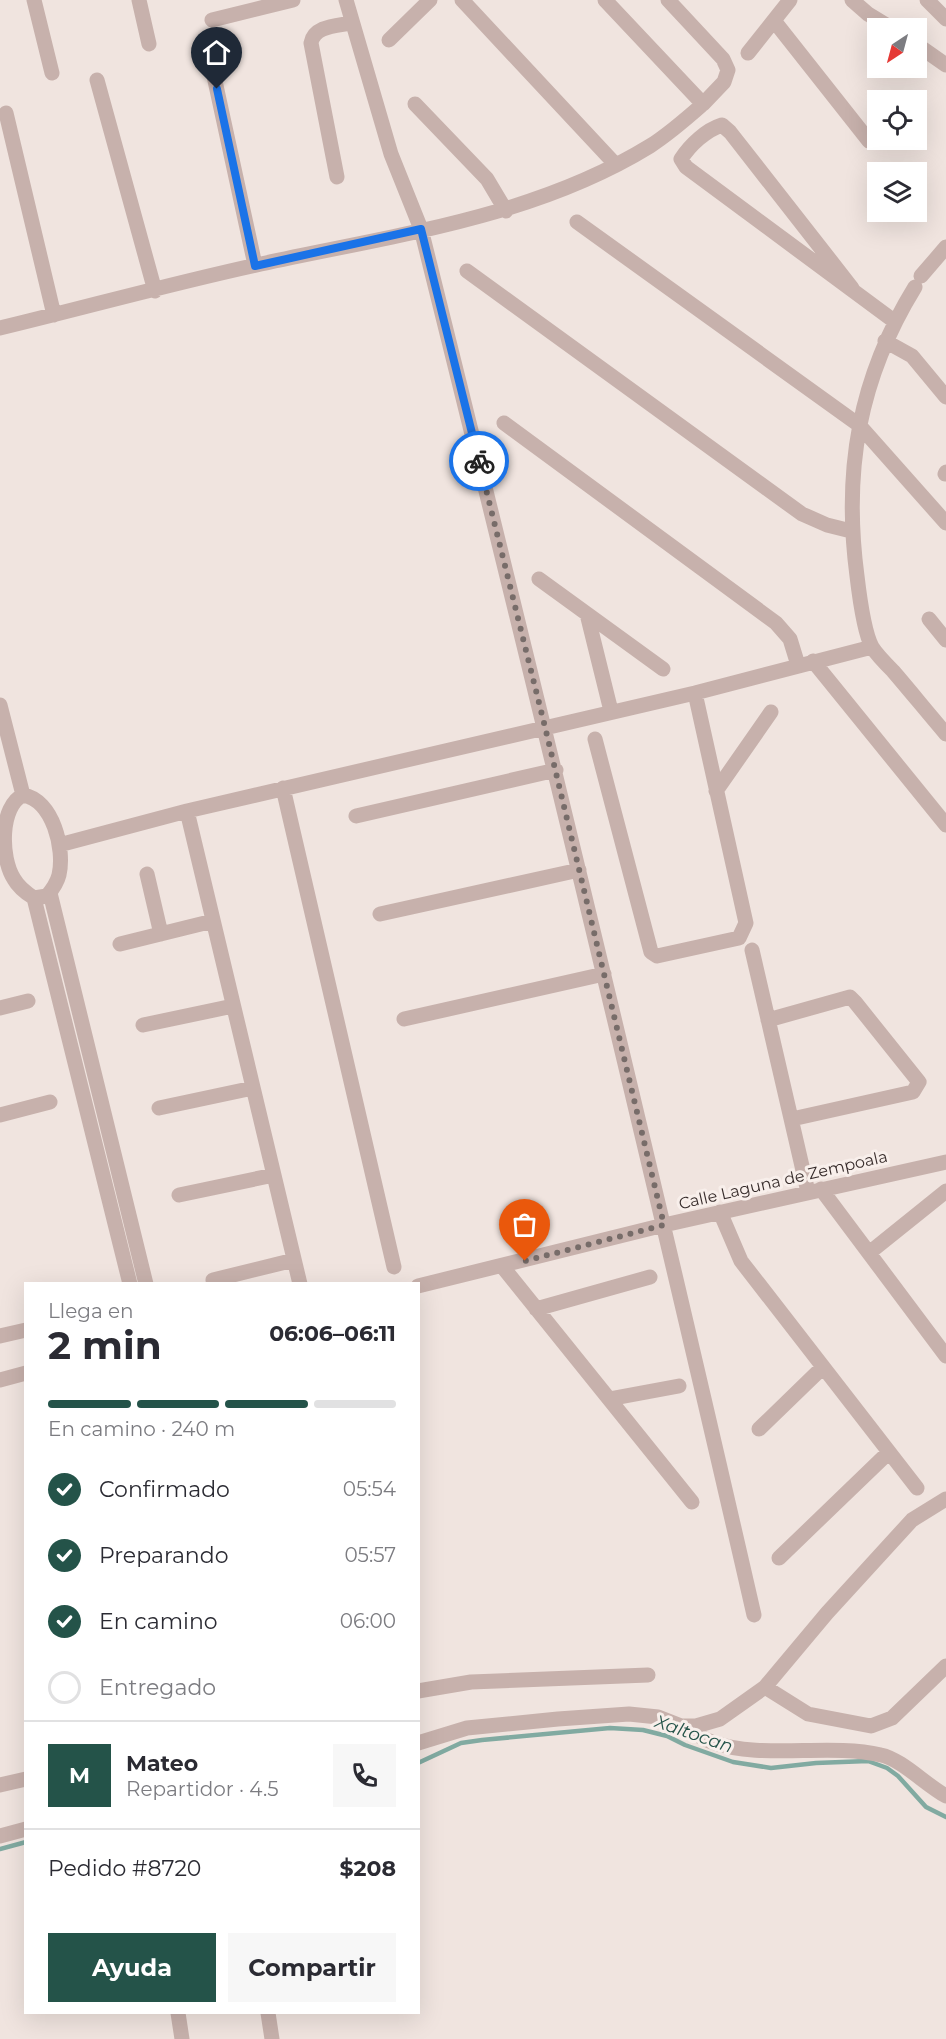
<!DOCTYPE html>
<html lang="es">
<head>
<meta charset="utf-8">
<style>
	body { margin:0; font-family:Montserrat,sans-serif; background:#f7f7f7; color:#2b2b33; height:100vh; display:flex; flex-direction:column; font-size:22px; white-space:nowrap }
	* { box-sizing:border-box; margin:0 }
	p { font-size:20px; color:#7c7c81 }
	.icon { flex:none; width:33px; height:33px; fill:none; stroke:currentColor; stroke-width:2; stroke-linecap:round; stroke-linejoin:round }
	.map { position:relative; flex:1; overflow:hidden }
	.drawer { position:absolute; left:24px; top:1282px; width:396px; height:732px; display:flex; flex-direction:column; background:#fff; border-radius:0px; box-shadow:0 6px 24px #0002 }
	.drawer>* { flex:none }
	.needle { width:39px; rotate:216deg }
	.controls { position:absolute; left:867px; top:18px; display:grid; gap:12px }
	.controls a { display:grid; place-items:center; width:60px; height:60px; border-radius:0px; background:#fff; box-shadow:0 6px 24px #0002; font-size:30px }
	.pin { position:absolute; display:grid; place-items:center; width:51px; height:51px; color:#fff; margin:-62px -26px; border-radius:50% 50% 50% 0; rotate:-45deg; box-shadow:0 0 6px #0007 }
	.pin .icon { rotate:45deg }
	.courier { position:absolute; display:grid; place-items:center; width:60px; height:60px; margin:-30px; border:4px solid #1a73e8; border-radius:50%; background:#fff; color:#222; box-shadow:0 2px 8px #0007 }
	.head em { font-style:normal; font-weight:700 }
	.head div { display:flex; flex-direction:column-reverse }
	.head { display:flex; align-items:center; justify-content:space-between; height:102px; padding:0 24px }
	h1 { font-size:39px; font-weight:700; line-height:45px }
	.bar { display:grid; grid-template-columns:repeat(4,1fr); gap:9px 6px; align-content:center; height:72px; padding:0 24px }
	.bar i { height:8px; border-radius:4px; background:#e1e1e2 }
	.bar .on { background:#245349 }
	.bar p { grid-column:span 4 }
	.line { display:flex; align-items:center; gap:15px; padding:0 24px; border-top:2px solid #e1e1e2 }
	.line div { flex:1 }
	.round { display:grid; place-items:center; flex:none; width:63px; height:63px; border-radius:0px; background:#f7f7f7 }
	ol { padding:0 24px; list-style:none }
	li { display:flex; align-items:center; gap:18px; height:66px }
	li p { margin-inline-start:auto }
	li .icon { padding:6px; border-radius:50%; background:#245349; color:#fff; stroke-width:4 }
	li:last-child { color:#7c7c81 }
	li i { width:33px; height:33px; border:3px solid #e1e1e2; border-radius:50% }
	.button { display:flex; gap:12px; margin-top:auto; padding:12px 24px }
	.button a { flex:1; height:69px; border-radius:0px; background:#245349; color:#fff; font-size:24px; font-weight:700; line-height:69px; text-align:center }
	.button a+a { background:#f7f7f7; color:#2b2b33 }
	.map>svg:first-child { display:block }
	.lines { fill:none; stroke-linecap:round; stroke-linejoin:round }
	.stream { stroke:#81aaa1; stroke-width:4.5 }
	.minor { stroke:#c7b1ac; stroke-width:15 }
	.done { stroke:#776c69; stroke-width:6; stroke-dasharray:0 10.8 }
	.route { stroke:#1a73e8; stroke-width:8 }
	.labels { text-anchor:middle; dominant-baseline:central; stroke-width:6; stroke-linejoin:round; paint-order:stroke }
	.street-label { font-size:16px; fill:#362b2a; stroke:#f8efeb }
	.water-label { font-size:18px; font-style:italic; fill:#245349; stroke:#f8efeb }
</style>
</head>
<body>
<div class="map">
<svg width="946" height="2039" viewBox="0 0 946 2039">
	<rect width="100%" height="100%" fill="#f0e4df"/>
	<g class="lines">
		<path class="stream" d="M418 1763 461 1743 482 1740 610 1728 643 1730 667 1736 685 1745 733 1762 771 1768 816 1763 868 1761 887 1768 898 1776 926 1807 946 1817
			M0 1849 26 1842"/>
		<path class="minor" d="M34 0 52 73
			M139 0 149 44
			M346 0 391 154 421 229C536 690 648 1152 754 1615
			M462 0 616 165
			M668 0 723 59 728 70 724 82 703 104
			M852 0 868 14 891 28
			M927 0 946 19
			M212 20 293 0
			M775 22 869 141
			M389 40 430 0
			M916 44 946 65
			M748 53 790 0
			M212 67 255 265
			M97 80 155 291
			M415 104 487 179 506 211
			M6 113 54 315
			M337 177 311 43C314 26 336 26 351 23
			M577 222 859 425 946 523
			M467 271 802 514 827 525 851 531
			M921 276 946 247
			M915 287C859 378 843 470 857 576 859 593 864 632 872 647 877 655 886 664 893 671 911 692 928 713 946 734
			M852 288 730 132 722 125C706 130 690 145 681 159L686 167 894 321
			M0 328C87 307 173 283 261 264 393 235 533 218 650 146 669 134 686 119 703 104L605 0
			M885 341 912 356 946 397
			M504 423 776 623 790 639 798 665
			M945 474 946 472
			M539 579 663 669
			M587 614 611 711
			M929 619 946 640
			M813 661 946 825
			M0 705 23 795
			M595 739 651 952 657 956 739 938 746 923 695 693
			M283 788 394 1267
			M716 791 771 712
			M187 811 300 1284
			M356 816 556 770
			M59 845 187 811 695 693 872 647
			M147 874 161 934
			M50 893 146 1284
			M34 898 47 896C52 890 57 883 59 875 65 849 53 800 23 795 0 806 0 857 14 879 19 888 26 893 34 898L130 1284
			M380 914 579 870
			M120 944 213 921
			M752 950 808 1192
			M0 1008 28 1001
			M404 1019 604 974
			M768 1020 850 997 855 1002 919 1082 913 1092 792 1119
			M143 1025 233 1006
			M159 1108 253 1088
			M0 1115 50 1102
			M821 1189 946 1356
			M179 1195 274 1175
			M720 1212 741 1261 917 1488
			M869 1253 946 1191
			M502 1266 692 1502
			M213 1280 294 1260
			M418 1286 664 1225 946 1162
			M536 1309 650 1277
			M0 1336 26 1330
			M0 1380 26 1373
			M609 1399 679 1386
			M759 1429 823 1367
			M779 1558 889 1452
			M765 1687 808 1714 871 1726 892 1718 946 1666
			M418 1691 471 1682 648 1675
			M684 1727C693 1732 702 1739 712 1742 761 1760 828 1743 881 1755 901 1759 926 1785 946 1796
			M418 1743 467 1728 558 1719 629 1714 658 1717 681 1726H696L720 1719 765 1687 827 1613 912 1520 946 1499
			M0 1785 26 1779
			M0 1836 26 1829
			M178 2013 182 2039
			M268 2013 272 2039"/>
	</g>
	<g class="lines">
		<path class="done" d="M479 461 545 727 664 1225 525 1261"/>
		<path class="route" d="M217 89 255 266 421 229 479 461"/>
	</g>
	<g class="labels">
		<g class="street-label">
			<text transform="translate(783 1180) rotate(-13)">Calle Laguna de Zempoala</text>
		</g>
		<g class="water-label">
			<text transform="translate(694 1734) rotate(19)">Xaltocan</text>
		</g>
	</g>
</svg>
<div class="controls">
<a><svg class="needle" viewBox="-14 -14 28 28"><path d="M0-13l5 13h-10z" fill="#e53935"/><path d="M0 13l5-13h-10z" fill="#7c7c81"/></svg></a>
<a><svg class="icon" aria-label="locate" viewBox="0 0 24 24"><circle cx="12" cy="12" r="6"/><path d="M12 2v4M12 18v4M2 12h4M18 12h4"/></svg></a>
<a><svg class="icon" aria-label="layers" viewBox="0 0 24 24"><path d="M12 4l9 5-9 5-9-5zM3 14l9 5 9-5"/></svg></a>
</div>
<div class="pin" style="left:525px;top:1261px;background:#ea580c"><svg class="icon" aria-label="bag" viewBox="0 0 24 24"><path d="M5 8h14l-1 12H6zM9 8a3 3 0 0 1 6 0"/></svg></div>
<div class="pin" style="left:217px;top:89px;background:#1f2937"><svg class="icon" aria-label="home" viewBox="0 0 24 24"><path d="M3 11l9-7 9 7M6 9v11h12V9"/></svg></div>
<div class="courier" style="left:479px;top:461px"><svg class="icon" aria-label="bike" viewBox="0 0 24 24"><circle cx="6" cy="16" r="4"/><circle cx="18" cy="16" r="4"/><path d="M6 16l4-8h5l3 8M10 8l3 8H6M13 5h3"/></svg></div>
<section class="drawer">
<div class="head"><div><h1>2 min</h1><p>Llega en</p></div><em>06:06–06:11</em></div>
<div class="bar"><i class="on"></i><i class="on"></i><i class="on"></i><i></i><p>En camino · 240 m</p></div>
<ol>
<li><svg class="icon" aria-label="check" viewBox="0 0 24 24"><path d="M5 12l5 5 9-10"/></svg>Confirmado<p>05:54</p></li>
<li><svg class="icon" aria-label="check" viewBox="0 0 24 24"><path d="M5 12l5 5 9-10"/></svg>Preparando<p>05:57</p></li>
<li><svg class="icon" aria-label="check" viewBox="0 0 24 24"><path d="M5 12l5 5 9-10"/></svg>En camino<p>06:00</p></li>
<li><i></i>Entregado</li>
</ol>
<div class="line" style="height:108px"><b class="round" style="background:#245349;color:#fff">M</b><div><b>Mateo</b><p>Repartidor · 4.5</p></div><a class="round"><svg class="icon" aria-label="phone" viewBox="0 0 24 24"><path d="M5 4h4l2 5-3 2q2 4 5 5l2-3 5 2v4C11 20 4 13 5 4z"/></svg></a></div>
<div class="line" style="height:78px"><div>Pedido #8720</div><b>$208</b></div>
<div class="button"><a>Ayuda</a><a>Compartir</a></div>
</section>
</div>
</body>
</html>
